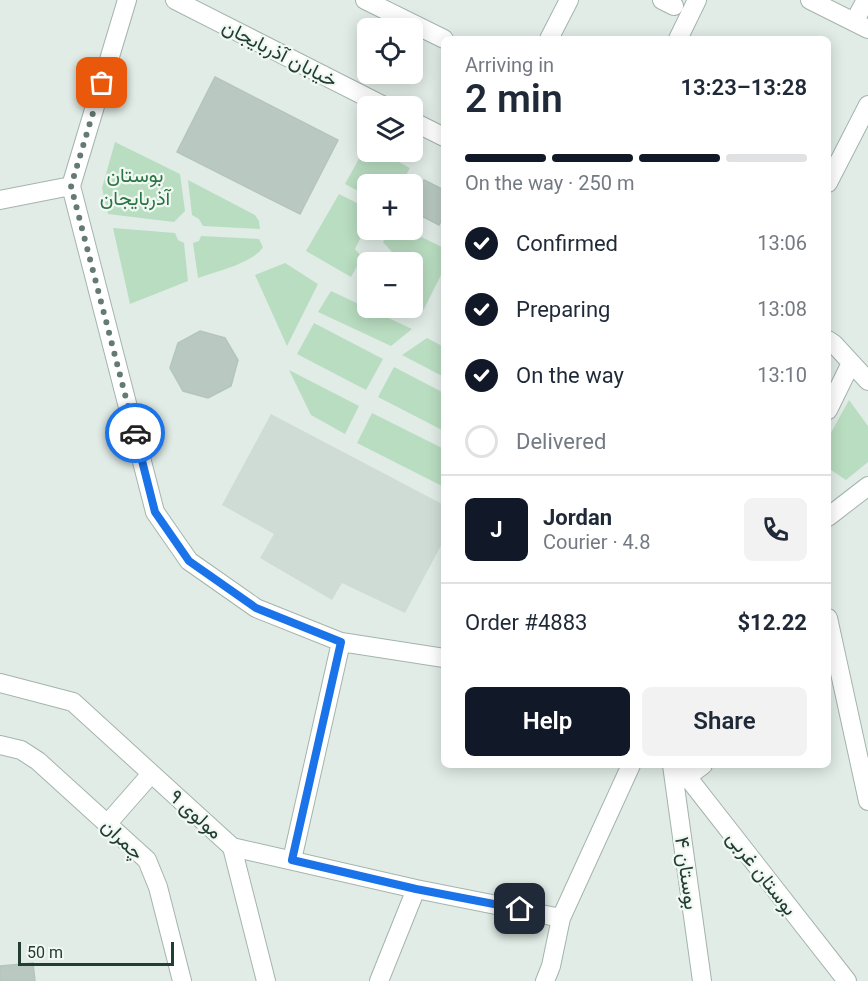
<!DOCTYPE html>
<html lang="en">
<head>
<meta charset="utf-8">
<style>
	body { margin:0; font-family:Roboto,Vazirmatn,sans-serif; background:#f2f2f3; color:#1f2937; height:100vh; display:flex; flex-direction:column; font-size:22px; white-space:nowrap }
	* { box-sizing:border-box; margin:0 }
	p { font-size:20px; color:#747a83 }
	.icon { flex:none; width:33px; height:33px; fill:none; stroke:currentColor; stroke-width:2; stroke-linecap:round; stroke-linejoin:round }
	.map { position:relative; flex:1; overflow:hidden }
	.side { position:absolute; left:441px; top:36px; width:390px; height:732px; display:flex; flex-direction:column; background:#fff; border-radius:9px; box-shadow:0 3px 15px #0003 }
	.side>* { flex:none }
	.buttons { position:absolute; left:357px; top:18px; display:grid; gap:12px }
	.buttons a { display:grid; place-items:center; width:66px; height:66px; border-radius:9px; background:#fff; box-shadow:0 3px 15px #0003; font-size:30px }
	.scale { position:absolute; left:18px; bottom:15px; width:156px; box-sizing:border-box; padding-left:6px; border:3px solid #213d34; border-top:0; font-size:16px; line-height:21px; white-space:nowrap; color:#213d34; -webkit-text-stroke:4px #f1f8f4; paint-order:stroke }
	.pin { position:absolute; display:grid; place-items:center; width:51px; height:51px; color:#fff; margin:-26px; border-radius:12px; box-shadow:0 3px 9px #0006 }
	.courier { position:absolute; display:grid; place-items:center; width:60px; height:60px; margin:-30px; border:4px solid #1a73e8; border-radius:50%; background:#fff; color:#222; box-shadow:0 2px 8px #0007 }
	.summary em { font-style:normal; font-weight:600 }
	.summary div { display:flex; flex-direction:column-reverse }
	.summary { display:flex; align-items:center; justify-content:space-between; height:102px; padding:0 24px }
	h1 { font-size:39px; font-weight:600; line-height:45px }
	.bar { display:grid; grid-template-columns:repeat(4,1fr); gap:9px 6px; align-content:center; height:72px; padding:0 24px }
	.bar i { height:8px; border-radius:4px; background:#e0e1e3 }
	.bar .current { background:#111827 }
	.bar p { grid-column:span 4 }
	.line { display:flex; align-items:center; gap:15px; padding:0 24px; border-top:2px solid #e0e1e3 }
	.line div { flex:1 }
	.round { display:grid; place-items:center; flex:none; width:63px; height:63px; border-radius:9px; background:#f2f2f3 }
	ol { padding:0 24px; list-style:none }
	li { display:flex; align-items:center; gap:18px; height:66px }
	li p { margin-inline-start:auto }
	li .icon { padding:6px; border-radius:50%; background:#111827; color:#fff; stroke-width:4 }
	li:last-child { color:#747a83 }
	li i { width:33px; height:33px; border:3px solid #e0e1e3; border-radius:50% }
	.button { display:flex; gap:12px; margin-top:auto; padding:12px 24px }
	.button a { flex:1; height:69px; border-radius:9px; background:#111827; color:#fff; font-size:24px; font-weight:600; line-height:69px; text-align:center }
	.button a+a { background:#f2f2f3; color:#1f2937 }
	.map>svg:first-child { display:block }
	.built { fill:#cfdcd5 }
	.green { fill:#b9ddc1 }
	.building { fill:#b9c9c2; stroke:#b3c5bd; stroke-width:1.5 }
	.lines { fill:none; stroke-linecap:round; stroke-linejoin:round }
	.minor-casing { stroke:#a4b4ad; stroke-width:20 }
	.minor { stroke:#fff; stroke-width:18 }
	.done { stroke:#647a72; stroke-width:6; stroke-dasharray:0 10.8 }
	.route { stroke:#1a73e8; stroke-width:8 }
	.labels { text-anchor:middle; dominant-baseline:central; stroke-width:4.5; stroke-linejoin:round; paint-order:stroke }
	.street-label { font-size:20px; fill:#213d34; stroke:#f1f8f4 }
	.park-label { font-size:20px; fill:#2a7443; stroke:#f1f8f4 }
</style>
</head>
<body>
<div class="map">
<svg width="868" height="981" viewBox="0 0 868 981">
	<rect width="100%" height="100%" fill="#e1ece6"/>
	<path class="built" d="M271 414 444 505V540L405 613 342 583 332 600 260 558 274 534 222 505Z"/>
	<path class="green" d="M115 142 180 174 185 211 174 222 108 214 102 188Z
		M367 144 368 152H380L410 168 401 184H368L367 196 345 184Z
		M188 180 255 215 259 221 260 229 203 226 199 219 192 215Z
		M339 194 367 208 368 230H377L374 235H362L355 249 362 257 351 277 306 251Z
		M113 228 175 233 178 240 184 243 188 281 130 304Z
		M390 230H407L444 248V269L422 313 411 308 412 262H387L392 252 383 242Z
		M201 236 259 239 263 247C253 263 217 271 198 278L193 243 199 241Z
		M285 263 318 284 287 346 255 275Z
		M331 291 412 329 391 346 318 312Z
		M314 323 383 359 366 390 297 354Z
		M427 338 444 347V377L402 355Z
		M394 367 444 393V431L378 397Z
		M289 370 359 406 345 434 311 415Z
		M849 400 868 426V462L846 480 828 468V438Z
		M372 413 444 449V487L357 443Z"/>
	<path class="building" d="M215 77 338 140 300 214 177 152Z
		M424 180 444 190V215L439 225 412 211V202Z
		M200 331 225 338 238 360 231 386 208 398 183 391 170 368 178 343Z
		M33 963 35 981H0V966Z"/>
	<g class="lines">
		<defs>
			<path id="minor" d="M127 0 71 186 155 512 189 561 256 608 341 642 444 658
				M175 0 384 106
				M365 0 444 39
				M662 0 674 6
				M810 0 868 29
				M854 22 866 0
				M549 39 569 0
				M678 39 697 0
				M412 121 444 137
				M828 183 868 105
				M0 200 71 186
				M828 340 834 344 868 381
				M828 410 851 363
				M828 517 868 486
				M828 618 868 801
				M0 683 73 702 232 847 416 889 561 918
				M0 745 21 750 38 761 147 860 158 887 182 981
				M672 765 702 981
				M678 765 847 981
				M687 777 703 765
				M108 823 151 774
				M232 847 266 981
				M292 860 341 642
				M379 981 416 889
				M545 981 551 966 561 918 631 765"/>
		</defs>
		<use href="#minor" class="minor-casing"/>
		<use href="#minor" class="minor"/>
	</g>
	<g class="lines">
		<path class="done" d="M102 83 71 186 135 433"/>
		<path class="route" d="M135 433 155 512 189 561 256 608 341 642 292 860 416 889 520 909"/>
	</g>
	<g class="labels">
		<g class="street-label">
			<text transform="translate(280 53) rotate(27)">خیابان آذربایجان</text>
			<text transform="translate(196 814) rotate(42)">مولوی ۹</text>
			<text transform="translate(123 839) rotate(44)">چمران</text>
			<text transform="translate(687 873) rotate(82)">بوستان ۴</text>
			<text transform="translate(762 873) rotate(52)">بوستان غربی</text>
		</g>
		<g class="park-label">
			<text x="135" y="175">بوستان<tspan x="135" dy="23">آذربایجان</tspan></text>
		</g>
	</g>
</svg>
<div class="buttons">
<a><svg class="icon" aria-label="locate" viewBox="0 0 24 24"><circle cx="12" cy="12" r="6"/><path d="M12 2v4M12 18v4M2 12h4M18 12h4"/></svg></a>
<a><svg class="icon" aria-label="layers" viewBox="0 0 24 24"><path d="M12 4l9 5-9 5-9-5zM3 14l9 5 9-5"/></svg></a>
<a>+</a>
<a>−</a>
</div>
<div class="scale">50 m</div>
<div class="pin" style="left:102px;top:83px;background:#ea580c"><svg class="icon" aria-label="bag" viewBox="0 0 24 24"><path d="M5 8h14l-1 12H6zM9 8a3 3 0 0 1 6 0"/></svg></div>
<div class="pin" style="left:520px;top:909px;background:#1f2937"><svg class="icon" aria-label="home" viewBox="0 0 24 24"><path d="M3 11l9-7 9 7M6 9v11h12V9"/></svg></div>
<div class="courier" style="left:135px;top:433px"><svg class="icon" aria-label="car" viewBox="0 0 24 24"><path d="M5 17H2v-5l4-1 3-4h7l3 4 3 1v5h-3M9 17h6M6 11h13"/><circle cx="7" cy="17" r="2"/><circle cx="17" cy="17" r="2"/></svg></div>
<section class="side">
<div class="summary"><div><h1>2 min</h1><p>Arriving in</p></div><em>13:23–13:28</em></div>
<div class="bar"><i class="current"></i><i class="current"></i><i class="current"></i><i></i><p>On the way · 250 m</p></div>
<ol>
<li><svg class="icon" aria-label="check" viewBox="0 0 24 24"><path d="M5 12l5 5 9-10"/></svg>Confirmed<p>13:06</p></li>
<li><svg class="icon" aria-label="check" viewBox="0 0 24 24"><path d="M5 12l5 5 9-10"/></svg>Preparing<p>13:08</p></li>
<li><svg class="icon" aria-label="check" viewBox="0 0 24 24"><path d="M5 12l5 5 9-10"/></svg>On the way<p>13:10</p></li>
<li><i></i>Delivered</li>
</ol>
<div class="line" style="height:108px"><b class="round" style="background:#111827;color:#fff">J</b><div><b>Jordan</b><p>Courier · 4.8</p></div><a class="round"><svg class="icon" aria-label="phone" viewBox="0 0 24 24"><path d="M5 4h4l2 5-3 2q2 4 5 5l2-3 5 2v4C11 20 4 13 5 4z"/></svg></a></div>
<div class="line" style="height:78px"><div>Order #4883</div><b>$12.22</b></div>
<div class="button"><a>Help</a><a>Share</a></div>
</section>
</div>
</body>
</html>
